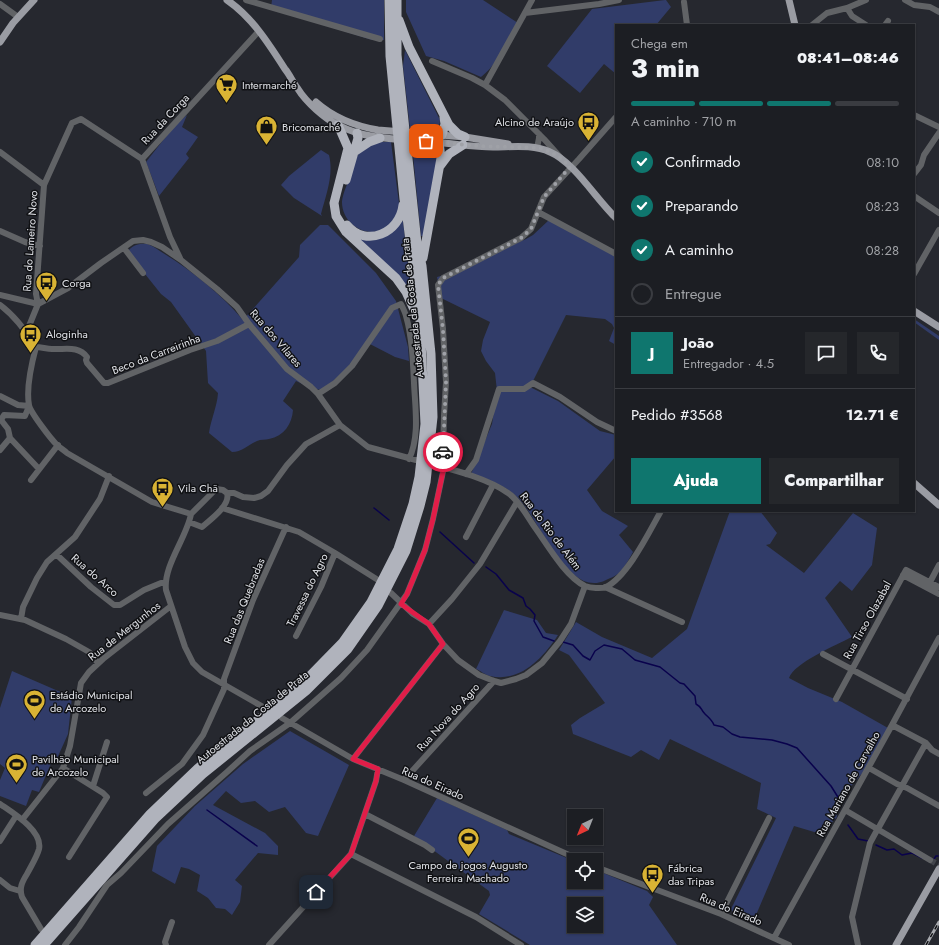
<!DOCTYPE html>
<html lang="pt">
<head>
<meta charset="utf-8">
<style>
	body { margin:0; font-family:Jost,sans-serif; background:#25272b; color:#f1f3f6; height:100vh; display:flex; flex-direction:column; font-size:15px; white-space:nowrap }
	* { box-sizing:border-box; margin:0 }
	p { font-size:13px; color:#a0a2a6 }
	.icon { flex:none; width:22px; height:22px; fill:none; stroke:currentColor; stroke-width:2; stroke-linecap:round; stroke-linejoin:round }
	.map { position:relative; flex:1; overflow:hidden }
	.sheet { position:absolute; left:615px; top:24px; width:300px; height:488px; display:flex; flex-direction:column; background:#1c1e23; border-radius:0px; box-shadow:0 1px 3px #0004,0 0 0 1px #3a3c41 }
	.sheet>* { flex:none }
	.needle { width:26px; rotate:223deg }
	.buttons { position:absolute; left:567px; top:809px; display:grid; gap:8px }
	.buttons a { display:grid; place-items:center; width:36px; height:36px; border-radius:0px; background:#1c1e23; box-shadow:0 1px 3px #0004,0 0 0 1px #3a3c41; font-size:20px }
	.pin { position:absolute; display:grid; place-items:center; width:34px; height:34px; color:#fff; margin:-17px; border-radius:8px; box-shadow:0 2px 6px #0006 }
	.courier { position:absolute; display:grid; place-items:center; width:40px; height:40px; margin:-20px; border:3px solid #e11d48; border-radius:50%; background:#fff; color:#222; box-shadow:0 1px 5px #0007 }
	.summary em { font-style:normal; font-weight:800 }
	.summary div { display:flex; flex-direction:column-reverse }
	.summary { display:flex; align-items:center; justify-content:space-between; height:68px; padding:0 16px }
	h1 { font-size:26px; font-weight:800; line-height:30px }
	.bar { display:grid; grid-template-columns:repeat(4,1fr); gap:6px 4px; align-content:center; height:48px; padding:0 16px }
	.bar i { height:5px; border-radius:3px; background:#3a3c41 }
	.bar .on { background:#0f766e }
	.bar p { grid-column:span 4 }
	.line { display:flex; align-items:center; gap:10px; padding:0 16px; border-top:1px solid #3a3c41 }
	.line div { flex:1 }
	.round { display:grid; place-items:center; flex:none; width:42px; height:42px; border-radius:0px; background:#25272b }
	ol { padding:0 16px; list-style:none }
	li { display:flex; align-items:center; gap:12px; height:44px }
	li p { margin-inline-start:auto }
	li .icon { padding:4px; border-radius:50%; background:#0f766e; color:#fff; stroke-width:4 }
	li:last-child { color:#a0a2a6 }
	li i { width:22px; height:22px; border:2px solid #3a3c41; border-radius:50% }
	.button { display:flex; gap:8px; margin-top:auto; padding:8px 16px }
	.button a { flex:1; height:46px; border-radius:0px; background:#0f766e; color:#fff; font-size:16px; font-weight:800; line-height:46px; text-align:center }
	.button a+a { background:#25272b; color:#f1f3f6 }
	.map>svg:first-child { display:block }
	.green { fill:#313c69; fill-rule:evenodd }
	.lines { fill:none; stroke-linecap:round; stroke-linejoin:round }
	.stream { stroke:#09024c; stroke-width:1.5 }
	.minor-tunnel { stroke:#42444b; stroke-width:6; stroke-dasharray:6 3; stroke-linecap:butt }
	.minor { stroke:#616366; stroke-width:6 }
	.major { stroke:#9a9ca3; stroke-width:7 }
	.highway { stroke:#b0b3bc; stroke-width:9 }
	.rail-casing { stroke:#a8aaaf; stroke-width:3 }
	.rail { stroke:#101114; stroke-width:1.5; stroke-dasharray:4.5; stroke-linecap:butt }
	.done { stroke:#9fa1a7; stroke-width:4; stroke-dasharray:0 7.2 }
	.route { stroke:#e11d48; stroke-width:5 }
	.labels { text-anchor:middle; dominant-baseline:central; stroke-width:3; stroke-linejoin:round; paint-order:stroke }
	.poi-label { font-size:11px; fill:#e0e2e7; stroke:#101114; text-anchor:start }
	.street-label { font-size:11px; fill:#e0e2e7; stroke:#101114 }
</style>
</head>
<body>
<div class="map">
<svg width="939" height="945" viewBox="0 0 939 945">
	<rect width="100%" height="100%" fill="#26282f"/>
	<path class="green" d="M272 0H384V40H372L271 8Z
		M406 0H483L518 23C508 41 497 65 481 77L444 61 426 56 406 12Z
		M665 0H666L671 7 656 25H616V74L604 64 580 93 547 66 592 9Z
		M405 50 440 120C440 136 421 130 410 129L403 66Z
		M187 115 182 127 198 137 186 154 189 158 159 196 146 162 175 125Z
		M381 142H391L399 203C399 206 399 210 398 212 398 215 395 218 393 220 378 244 341 229 342 201 343 193 348 183 350 175 358 152 358 149 381 142Z
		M412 145 437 146 439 152 424 236H421Z
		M321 150 329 155C334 175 326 195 321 214L322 216 294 198 281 185 289 176Z
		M549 220 616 254V345L609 341 614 328 612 324 605 319 566 315 530 387 558 401 600 431 616 435V456L587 490 602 511 628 526 619 535 633 552C629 559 625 567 619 573 616 576 610 578 606 580 567 600 539 517 517 497 504 485 488 479 471 474L492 424 497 391 495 373 486 361 481 351 483 340 490 322 441 298 437 277 448 274 526 239 533 235Z
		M403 221 412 300 350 232 365 238Z
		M320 225H328L376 273 396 301 408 347 409 361 395 357 366 342 349 367 323 390 313 389 296 381 283 401 293 410C292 424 284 436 269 439 265 440 261 439 257 441 248 445 242 452 232 452L209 433C211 419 217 407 218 393L208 383 206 351 171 302 161 294 145 274 128 251C133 245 139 243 147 244 152 245 158 250 163 253 192 271 220 293 243 320L299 257 300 245Z
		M914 319 939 336V340L914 322Z
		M730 511H760L777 533 770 544 766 545 804 573 853 513 877 528 872 565 852 591 840 581 825 598 852 637C836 645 794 663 789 678L808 688 842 702 888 728 866 769 835 804 837 817 821 834 794 826 753 922 733 912 731 909 776 818 757 809 761 783 670 739 659 760 641 750 631 757 573 734 571 725 580 718 605 703 569 655 559 650 576 622 602 637 652 658 687 629Z
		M504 610 537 620 546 633 558 635C543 658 520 683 490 676 485 675 481 671 476 669Z
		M12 671 72 697 68 734 55 763 52 761 39 792 32 790 26 806 0 796V780L5 768 0 764V708Z
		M290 731 349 765 318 836 306 833 285 807 269 812 255 801 241 803 226 791 213 805 265 833 278 846V855L258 853 235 880 242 886 240 902 232 915 225 909 216 908 208 898 197 891 200 875 189 869 181 867 175 884 152 871 157 846 195 806 243 764Z
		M437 798 507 830 509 834 574 861V882H596V870L647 891 653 897 649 905 677 945H530L479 914 490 895 489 891 414 836ZM574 904H596V926H574Z"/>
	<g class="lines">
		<path class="stream" d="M374 508 389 520
			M440 532 474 563
			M486 567 496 574 509 590 523 598 526 606 530 609 535 615 534 621 543 637 554 641
			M563 642 573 645 583 656 590 660 595 651 604 645 622 649 635 660 660 667 680 683 684 684 695 696 696 704C703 708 700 709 705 714 709 718 712 720 714 725L723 727 732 734 740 737 772 740 787 744 797 748 831 786 841 802
			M207 810 257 846
			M848 825 858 839 868 841
			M876 845 887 850 894 849 902 855 912 853 922 858
			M934 859 936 856H938"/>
		<path class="minor-tunnel" d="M930 860 939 865"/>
		<path class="minor" d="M246 0 380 39
			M905 0 914 5 930 7 939 12
			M684 2 687 25
			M0 4 18 17
			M847 8 852 16 866 25
			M525 13 599 4 619 0
			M812 25 827 13 847 8 866 0
			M885 25 888 21
			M432 61 472 78 485 85 505 100 544 139 561 158
			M485 85 532 0
			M914 115 939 127
			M537 148 539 138V134
			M0 152 44 185
			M142 159 259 31
			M142 159 170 237 180 258
			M914 174 921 165 924 155 939 133
			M914 196 939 213
			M538 212 616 254
			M0 231 25 242 40 246
			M124 248 143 273
			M914 274 939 230
			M0 295 38 304
			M38 304 68 288 101 263 133 241 143 240 151 242 162 247 181 260 217 289 237 307 249 324 287 369 311 387 318 394 340 425 368 447 416 460
			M38 304 36 294 44 185 72 123 81 119 142 159
			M0 305C15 316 26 331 36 347 32 362 26 389 29 405 30 412 51 439 57 445 60 448 64 450 67 453L152 502 191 514
			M27 331 38 304
			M36 347C41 347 47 349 52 349 64 350 78 345 87 357L86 360 87 363 104 383H108L190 350 217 341 249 324
			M318 394 335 383 352 366 392 308 401 304C403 308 405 312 406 316 412 337 413 361 414 383 415 407 420 436 409 459
			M0 396 18 405 29 406
			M10 438 39 469
			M0 450 10 438 8 429 1 420 4 415 25 416 29 406
			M435 465C458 471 488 479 508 493 519 500 528 518 536 529 548 546 566 577 585 586 591 588 601 589 606 587 628 576 649 532 661 511
			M466 474 476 460 499 389H524L533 383 560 397 597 422 616 431
			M31 480 58 445
			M222 508 299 532 335 553 378 580
			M191 514C187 537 163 566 166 590L185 647 193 663 202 672 265 708
			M191 514 216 489 223 490 227 493H234L243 497 254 498 261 496 268 491 287 465 306 444 340 425
			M189 522 202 527C210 520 231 505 227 493
			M466 537 493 485
			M56 554 91 587 114 605H120L144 590 161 583H165
			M903 575 939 594
			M929 584 939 565
			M605 587 682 622
			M391 593 413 614 429 624 443 644 458 660 479 675 494 681 501 683 516 679 526 675 542 663 560 641 571 624 585 586
			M0 615 25 620 66 639 89 652 98 663
			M21 619 23 607 37 578 47 562 75 537 100 499 109 476
			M429 624 452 599 480 564 517 502
			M296 636 321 587 335 553
			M823 654 907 699
			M836 699 906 570 939 587
			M282 718 353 759 404 780 580 860
			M892 725 926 743 932 750 939 754
			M353 759 443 644
			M63 768 103 793 107 797 69 857
			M869 768 897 784 907 788 939 806
			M404 780 494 681
			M93 786 107 742
			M146 793 182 764 203 735 224 689V679L253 600 286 527
			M0 804C13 813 43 831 39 849 37 857 31 866 27 874 22 882 19 888 22 897L41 929
			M845 810 930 860
			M365 814 425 845 432 850
			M22 820 63 768 70 746 81 683 89 672 103 659 171 606
			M879 827 926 743
			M0 841 16 816
			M351 854 476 917 521 945
			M596 867 721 914 789 945
			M0 880 10 888 20 891
			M721 914 769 818
			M774 938 892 725 939 638
			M65 945 79 927 107 885 121 873 168 824 227 772 250 751 290 723 341 678 367 650 407 594 425 550 433 519 444 467 443 453 444 416 446 382 443 329 438 285 443 278 521 238 531 229 544 197 579 159 616 117
			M166 945 165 942 172 922
			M269 945 351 854 376 781 378 769
			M858 945 852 917 870 843 876 832"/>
		<path class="major" d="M227 0C252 17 269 44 285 69 290 75 293 83 298 89 306 102 325 119 338 125 366 140 400 139 430 142 451 143 472 147 493 147 512 147 533 144 550 152 574 162 596 199 616 218
			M789 0 795 25
			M0 42 13 23 34 0
			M316 102C334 118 355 126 378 130L465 137 508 144
			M914 311 939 327
			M914 483 939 505
			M896 945 939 869"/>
		<path class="highway" d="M399 20 409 47 449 125 458 134 465 137
			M338 125 348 148 334 203 336 216 346 232 396 278 406 292 416 314
			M442 135 445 124 444 117
			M354 152 369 142 380 138
			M440 166 449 154 463 145
			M346 180 358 138 357 133
			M347 225C366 248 400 233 403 205
			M423 258 441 158 439 142
			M35 945 150 814 198 768 300 686 342 643 371 602 398 549 413 504 419 477 425 424 420 321 407 217 404 199 390 56 389 0
			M44 945 155 819 203 774 306 691 348 649 378 606 406 551 420 506 426 482 433 417 431 354 422 266 417 243 397 55V0"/>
		<defs>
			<path id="rail" d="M926 945 939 922"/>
		</defs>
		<use href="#rail" class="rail-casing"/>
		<use href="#rail" class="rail"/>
	</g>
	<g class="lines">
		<path class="done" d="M426 141 478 146 540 148 551 152 563 160 570 167 544 197 531 229 521 238 443 278 438 285 443 330 446 382 443 452"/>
		<path class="route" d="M316 892 351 854 376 781 378 769 353 759 443 644 429 624 401 604 407 594 425 550 433 519 444 467 443 452"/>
	</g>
	<defs>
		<symbol id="supermarket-pin" viewBox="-11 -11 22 30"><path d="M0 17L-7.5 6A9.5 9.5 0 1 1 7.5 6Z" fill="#d9b334" stroke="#101114"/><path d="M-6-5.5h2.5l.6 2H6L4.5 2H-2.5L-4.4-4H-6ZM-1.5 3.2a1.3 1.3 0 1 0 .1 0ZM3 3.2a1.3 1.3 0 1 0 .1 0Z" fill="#111"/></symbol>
		<symbol id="bus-pin" viewBox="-11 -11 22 30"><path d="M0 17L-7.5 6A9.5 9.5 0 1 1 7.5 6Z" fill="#d9b334" stroke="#101114"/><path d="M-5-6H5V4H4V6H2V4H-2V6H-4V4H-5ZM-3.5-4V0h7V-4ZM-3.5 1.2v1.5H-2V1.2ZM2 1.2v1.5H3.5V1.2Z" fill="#111"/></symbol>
		<symbol id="shop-pin" viewBox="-11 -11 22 30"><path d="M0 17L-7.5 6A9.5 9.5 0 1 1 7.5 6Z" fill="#d9b334" stroke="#101114"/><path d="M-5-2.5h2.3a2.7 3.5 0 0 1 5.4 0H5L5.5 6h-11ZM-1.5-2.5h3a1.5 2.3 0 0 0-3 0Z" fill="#111"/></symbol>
		<symbol id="stadium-pin" viewBox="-11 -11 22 30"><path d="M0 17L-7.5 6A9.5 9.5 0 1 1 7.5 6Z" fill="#d9b334" stroke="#101114"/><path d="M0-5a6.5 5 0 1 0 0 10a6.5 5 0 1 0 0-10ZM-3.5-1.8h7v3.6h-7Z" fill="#111"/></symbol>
	</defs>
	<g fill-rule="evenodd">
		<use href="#supermarket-pin" x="214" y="72" width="25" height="34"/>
		<use href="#bus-pin" x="576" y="110" width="25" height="34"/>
		<use href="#shop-pin" x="254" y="114" width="25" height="34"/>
		<use href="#bus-pin" x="34" y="270" width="25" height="34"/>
		<use href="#bus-pin" x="18" y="322" width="25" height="34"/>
		<use href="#bus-pin" x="150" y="476" width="25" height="34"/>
		<use href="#stadium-pin" x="22" y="688" width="25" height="34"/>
		<use href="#stadium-pin" x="4" y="752" width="25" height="34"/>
		<use href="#stadium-pin" x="456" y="826" width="25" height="34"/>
		<use href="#bus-pin" x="640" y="862" width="25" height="34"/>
	</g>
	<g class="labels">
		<g class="poi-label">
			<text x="242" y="85">Intermarché</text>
			<text x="574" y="122" text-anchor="end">Alcino de Araújo</text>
			<text x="282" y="127">Bricomarché</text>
			<text x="62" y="283">Corga</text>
			<text x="46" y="334">Aloginha</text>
			<text x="178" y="488">Vila Chã</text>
			<text x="50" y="695">Estádio Municipal<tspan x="50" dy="13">de Arcozelo</tspan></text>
			<text x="32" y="759">Pavilhão Municipal<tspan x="32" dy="13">de Arcozelo</tspan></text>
			<text x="468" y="865" text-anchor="middle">Campo de jogos Augusto<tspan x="468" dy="13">Ferreira Machado</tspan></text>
			<text x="668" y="868">Fábrica<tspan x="668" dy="13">das Tripas</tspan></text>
		</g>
		<g class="street-label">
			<text transform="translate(165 119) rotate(-47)">Rua da Corga</text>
			<text transform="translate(30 241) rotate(-86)">Rua do Lameiro Novo</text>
			<text transform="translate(412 308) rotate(-96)">Autoestrada da Costa de Prata</text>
			<text transform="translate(276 338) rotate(49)">Rua dos Vilares</text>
			<text transform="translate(156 354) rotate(-21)">Beco da Carreirinha</text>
			<text transform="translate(551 531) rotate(53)">Rua do Rio de Além</text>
			<text transform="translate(95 575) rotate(41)">Rua do Arco</text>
			<text transform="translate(307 590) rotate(-64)">Travessa do Agro</text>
			<text transform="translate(244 601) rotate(-68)">Rua das Quebradas</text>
			<text transform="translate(867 620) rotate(-61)">Rua Tirso Olazabal</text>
			<text transform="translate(124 631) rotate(-38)">Rua de Mergunhos</text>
			<text transform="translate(252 717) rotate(-39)">Autoestrada da Costa de Prata</text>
			<text transform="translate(448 717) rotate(-48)">Rua Nova do Agro</text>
			<text transform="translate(433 783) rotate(24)">Rua do Eirado</text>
			<text transform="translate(848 784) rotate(-61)">Rua Mariano de Carvalho</text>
			<text transform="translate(731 909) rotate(23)">Rua do Eirado</text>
		</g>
	</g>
</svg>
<div class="buttons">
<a><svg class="needle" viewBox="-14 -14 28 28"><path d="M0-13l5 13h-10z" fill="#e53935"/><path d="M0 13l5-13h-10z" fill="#a0a2a6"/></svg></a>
<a><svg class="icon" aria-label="locate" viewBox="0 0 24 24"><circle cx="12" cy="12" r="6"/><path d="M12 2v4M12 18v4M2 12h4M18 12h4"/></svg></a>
<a><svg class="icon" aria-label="layers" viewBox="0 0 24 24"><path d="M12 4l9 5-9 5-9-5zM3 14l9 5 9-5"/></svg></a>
</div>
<div class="pin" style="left:426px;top:141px;background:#ea580c"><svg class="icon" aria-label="bag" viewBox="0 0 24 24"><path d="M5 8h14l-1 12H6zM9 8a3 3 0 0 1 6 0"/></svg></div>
<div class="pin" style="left:316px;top:892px;background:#1f2937"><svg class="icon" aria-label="home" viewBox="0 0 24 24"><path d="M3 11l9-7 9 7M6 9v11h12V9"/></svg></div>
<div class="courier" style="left:443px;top:452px"><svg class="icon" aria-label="car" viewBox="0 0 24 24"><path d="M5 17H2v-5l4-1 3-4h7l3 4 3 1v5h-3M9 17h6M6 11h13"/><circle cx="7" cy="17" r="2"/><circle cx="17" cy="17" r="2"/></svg></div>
<section class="sheet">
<div class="summary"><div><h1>3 min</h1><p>Chega em</p></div><em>08:41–08:46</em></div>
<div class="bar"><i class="on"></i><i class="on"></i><i class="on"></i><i></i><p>A caminho · 710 m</p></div>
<ol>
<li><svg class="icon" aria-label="check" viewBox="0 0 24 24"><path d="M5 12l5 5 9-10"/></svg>Confirmado<p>08:10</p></li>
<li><svg class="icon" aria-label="check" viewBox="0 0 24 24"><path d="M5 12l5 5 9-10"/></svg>Preparando<p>08:23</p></li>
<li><svg class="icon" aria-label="check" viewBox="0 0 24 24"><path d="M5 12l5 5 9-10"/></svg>A caminho<p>08:28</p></li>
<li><i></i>Entregue</li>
</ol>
<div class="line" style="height:72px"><b class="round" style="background:#0f766e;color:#fff">J</b><div><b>João</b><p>Entregador · 4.5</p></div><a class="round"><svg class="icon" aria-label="chat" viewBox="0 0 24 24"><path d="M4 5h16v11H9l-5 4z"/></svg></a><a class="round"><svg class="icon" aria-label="phone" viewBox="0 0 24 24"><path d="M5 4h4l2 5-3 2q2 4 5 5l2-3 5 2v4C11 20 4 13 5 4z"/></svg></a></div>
<div class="line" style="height:52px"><div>Pedido #3568</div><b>12.71 €</b></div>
<div class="button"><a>Ajuda</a><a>Compartilhar</a></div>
</section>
</div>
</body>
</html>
